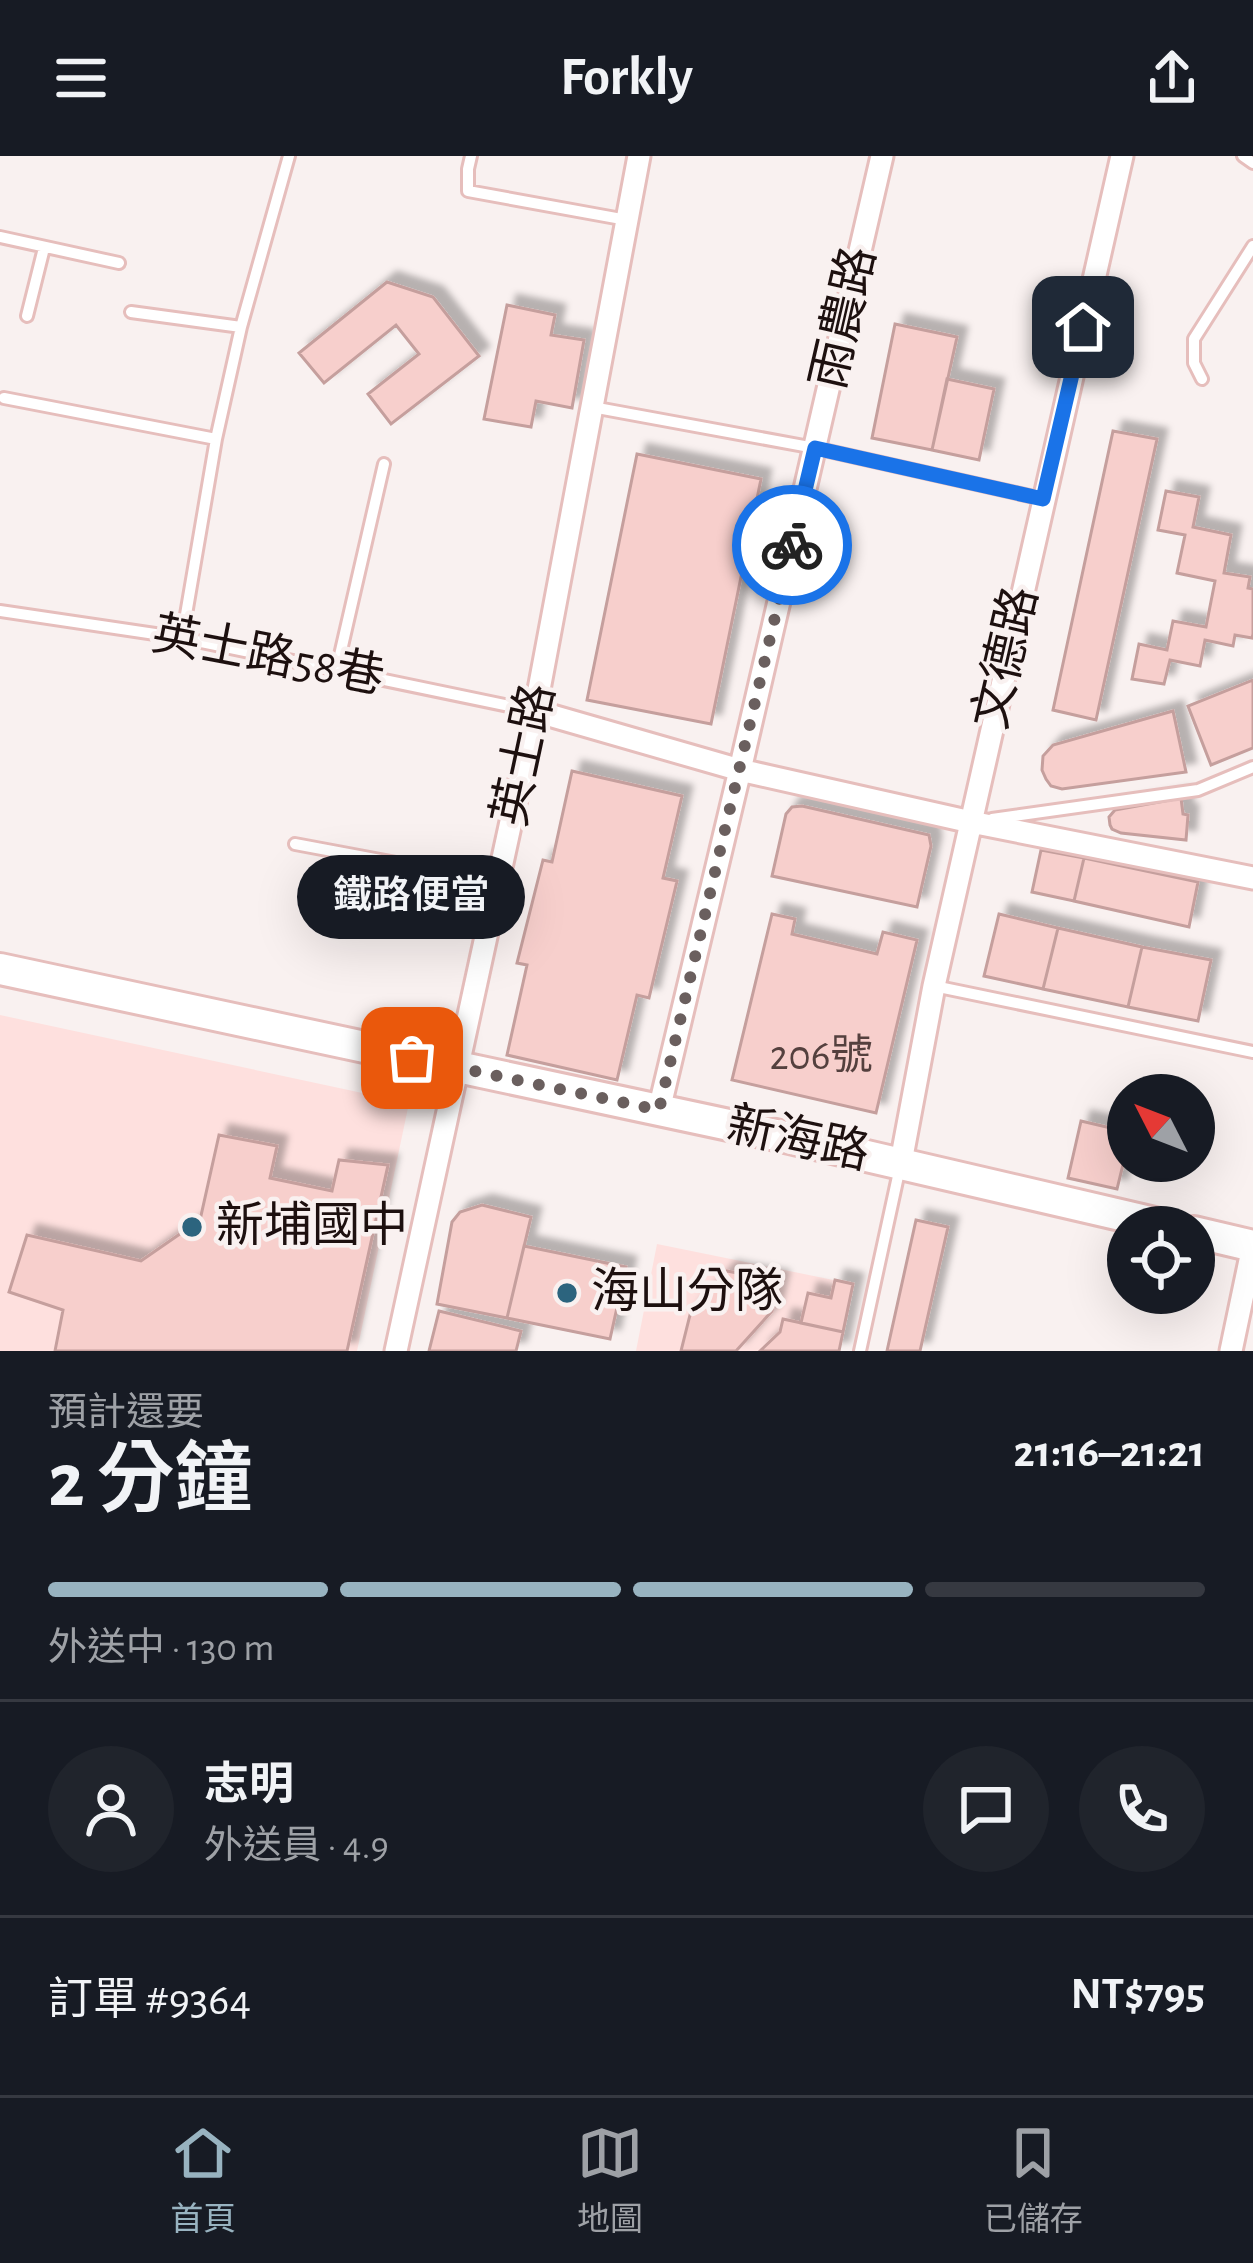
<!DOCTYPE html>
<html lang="zh-TW">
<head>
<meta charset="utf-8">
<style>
	body { margin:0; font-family:"Alegreya Sans","Noto Sans TC",sans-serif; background:#20242c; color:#f1f3f6; height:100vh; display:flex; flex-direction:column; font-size:45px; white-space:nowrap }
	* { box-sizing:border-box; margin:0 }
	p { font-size:39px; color:#9ea1a6 }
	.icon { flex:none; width:66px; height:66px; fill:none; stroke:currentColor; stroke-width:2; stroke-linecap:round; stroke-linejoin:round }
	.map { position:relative; height:1195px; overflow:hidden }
	.details { display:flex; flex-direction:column; background:#171b24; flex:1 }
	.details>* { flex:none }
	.needle { width:78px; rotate:312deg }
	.fabs { position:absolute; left:1107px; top:918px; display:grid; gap:24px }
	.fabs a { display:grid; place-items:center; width:108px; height:108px; border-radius:50%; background:#171b24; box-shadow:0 12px 48px #0002; font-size:60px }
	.pin { position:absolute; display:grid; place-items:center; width:102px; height:102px; color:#fff; margin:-51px; border-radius:24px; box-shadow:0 6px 18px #0006 }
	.courier { position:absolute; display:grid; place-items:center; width:120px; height:120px; margin:-60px; border:9px solid #1a73e8; border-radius:50%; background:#fff; color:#222; box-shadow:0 3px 15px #0007 }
	.bubble { position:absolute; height:84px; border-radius:42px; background:#171b24; box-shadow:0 12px 48px #0002; font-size:39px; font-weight:600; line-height:84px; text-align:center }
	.summary em { font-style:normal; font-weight:600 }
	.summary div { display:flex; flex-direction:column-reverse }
	.summary { display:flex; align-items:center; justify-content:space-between; height:204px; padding:0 48px }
	h1 { font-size:78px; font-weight:600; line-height:90px }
	.bar { display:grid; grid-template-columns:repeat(4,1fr); gap:18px 12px; align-content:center; height:144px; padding:0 48px }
	.bar i { height:15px; border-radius:9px; background:#363941 }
	.bar .on { background:#98b3c0 }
	.bar p { grid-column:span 4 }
	.line { display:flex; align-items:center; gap:30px; padding:0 48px; border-top:3px solid #363941 }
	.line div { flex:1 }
	.round { display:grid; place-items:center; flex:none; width:126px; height:126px; border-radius:63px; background:#20242c }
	header { display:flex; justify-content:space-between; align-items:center; height:156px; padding:0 48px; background:#171b24; font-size:54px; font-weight:600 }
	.dock { display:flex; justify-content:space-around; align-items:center; height:168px; border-top:3px solid #363941; background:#171b24; font-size:33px; color:#9ea1a6 }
	.dock a { display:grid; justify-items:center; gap:6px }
	.dock .on { color:#98b3c0 }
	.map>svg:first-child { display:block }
	.built { fill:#fee0de }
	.building { fill:#f7cfcc; stroke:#c59f9d; stroke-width:3; filter:url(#shadow) }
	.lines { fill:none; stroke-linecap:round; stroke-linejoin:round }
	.lane-casing { stroke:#e6bebc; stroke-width:16 }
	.street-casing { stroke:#e6bebc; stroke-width:27 }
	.secondary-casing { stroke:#e6bebc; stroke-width:36 }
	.lane { stroke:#fff; stroke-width:10 }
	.street { stroke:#fff; stroke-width:21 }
	.secondary { stroke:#fff; stroke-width:30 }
	.done { stroke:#6a5f5e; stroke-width:12; stroke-dasharray:0 21.6 }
	.route { stroke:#1a73e8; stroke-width:15 }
	.poi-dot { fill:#2c647e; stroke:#f9f1f0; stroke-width:4.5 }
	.labels { text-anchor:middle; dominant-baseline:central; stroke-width:9; stroke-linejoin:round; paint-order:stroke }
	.number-label { font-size:42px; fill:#54403e }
	.street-label { font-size:48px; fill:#1d100f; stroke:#f9f1f0 }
	.poi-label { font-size:48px; fill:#1d100f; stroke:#f9f1f0; text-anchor:start }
</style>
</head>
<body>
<header><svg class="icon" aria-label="menu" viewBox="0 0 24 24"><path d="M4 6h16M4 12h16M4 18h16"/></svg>Forkly<svg class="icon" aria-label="share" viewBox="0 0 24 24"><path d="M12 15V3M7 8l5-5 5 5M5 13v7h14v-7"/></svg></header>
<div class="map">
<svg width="1253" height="1195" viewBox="0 0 1253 1195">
	<defs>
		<filter id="shadow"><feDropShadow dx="10" dy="-10" stdDeviation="3" flood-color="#0004"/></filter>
	</defs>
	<rect width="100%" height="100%" fill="#f9f1f0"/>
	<path class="built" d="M0 859 409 947 357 1195H0Z
		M657 1088 853 1128 839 1195H636Z"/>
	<path class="building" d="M387 126 433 141 479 200 391 268 368 238 419 198 396 169 324 227 299 197Z
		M507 149 555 159 551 179 584 184 572 252 536 245 531 271 484 263Z
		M895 168 957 181 932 294 872 282Z
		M947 223 994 233 979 304 932 294Z
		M1113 275 1157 283 1096 564 1053 554Z
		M637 298 761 323 711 568 587 544Z
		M1166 335 1199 341 1193 371 1231 379 1224 417 1250 421 1248 432 1253 433V478L1252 482 1235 479 1233 490 1205 484 1200 510 1170 504 1164 528 1132 523 1139 488 1167 494 1173 465 1206 471 1215 425 1177 417 1185 379 1158 374Z
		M1253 524V592L1211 609 1188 550Z
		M1173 555 1186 616 1062 633 1051 630 1046 623 1042 614 1043 600 1053 589Z
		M572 615 682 640 663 722 677 725 649 842 637 839 617 924 507 899 527 809 517 807 543 704 552 706Z
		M1181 642 1183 658 1188 659 1186 684 1121 677 1112 673 1110 669 1109 661 1115 654Z
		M802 650 929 679 931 690 917 751 772 720 786 658 792 651Z
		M1041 694 1084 702 1074 745 1032 736Z
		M1084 702 1198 726 1189 771 1074 745Z
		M772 758 795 763 792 778 877 798 883 776 917 784 876 957 732 924Z
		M999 758 1058 772 1043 833 984 820Z
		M1058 772 1142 791 1128 851 1043 833Z
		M1142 791 1211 804 1198 865 1128 851Z
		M1081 965 1128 976V988L1117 1033 1068 1022Z
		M219 979 277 990 270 1022 332 1035 339 1004 388 1009 347 1195H55L63 1154 9 1136 27 1079 141 1105 200 1064Z
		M482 1049 531 1061 507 1162 437 1148 452 1066 460 1056Z
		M916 1064 948 1071 920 1195H887Z
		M524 1090 626 1111 610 1183 507 1162Z
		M727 1115 779 1125 772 1155 736 1195H681L691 1155Z
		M835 1124 853 1128 843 1176 801 1167 808 1137 831 1142Z
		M439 1155 521 1175 516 1195H429Z
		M783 1163 843 1176 839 1195H760L780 1176Z"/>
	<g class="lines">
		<defs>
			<path id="lane" d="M471 0 468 13V35L627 64
				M1243 0 1253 7
				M0 81 119 107
				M131 156 241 171
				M27 160 44 92
				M1202 223 1194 207V183L1253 90
				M4 242 216 283
				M592 251 815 292 1043 343
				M0 455 182 482 533 555
				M182 482 216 283 241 171 289 0
				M337 512 384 308
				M992 663 1198 634 1253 611
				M295 688 498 726
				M934 830 1253 896
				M860 1195 900 1011"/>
			<path id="street" d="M535 555 740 614 971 666 1253 722
				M659 954 740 614 882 0
				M901 1006 934 830 1122 0
				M396 1195 535 555 639 0
				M1231 1195 1253 1090"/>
			<path id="secondary" d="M0 813 785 981 1172 1071
				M1194 1076 1253 1090"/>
		</defs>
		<use href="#lane" class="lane-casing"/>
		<use href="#street" class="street-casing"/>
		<use href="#secondary" class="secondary-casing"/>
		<use href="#lane" class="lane"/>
		<use href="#street" class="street"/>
		<use href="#secondary" class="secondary"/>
	</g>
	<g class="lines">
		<path class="done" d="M412 902 659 954 792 389"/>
		<path class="route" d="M792 389 815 292 1043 343 1083 171"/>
	</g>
	<g class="poi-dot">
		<circle cx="192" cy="1071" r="12"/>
		<circle cx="567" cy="1137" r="12"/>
	</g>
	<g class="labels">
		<g class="number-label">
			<text x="821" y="900">206號</text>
		</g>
		<g class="street-label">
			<text transform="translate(845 162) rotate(-77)">雨農路</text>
			<text transform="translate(268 501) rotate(11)">英士路58巷</text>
			<text transform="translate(1007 502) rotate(-77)">文德路</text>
			<text transform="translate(525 599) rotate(-78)">英士路</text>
			<text transform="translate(798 984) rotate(12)">新海路</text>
		</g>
		<g class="poi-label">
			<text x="216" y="1071">新埔國中</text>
			<text x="591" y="1137">海山分隊</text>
		</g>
	</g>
</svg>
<div class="fabs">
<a><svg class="needle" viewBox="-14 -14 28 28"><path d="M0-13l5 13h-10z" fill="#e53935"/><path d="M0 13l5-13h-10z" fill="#9ea1a6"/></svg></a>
<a><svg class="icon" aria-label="locate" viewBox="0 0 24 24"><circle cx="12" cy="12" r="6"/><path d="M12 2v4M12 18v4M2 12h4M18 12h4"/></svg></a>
</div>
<div class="pin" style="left:412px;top:902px;background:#ea580c"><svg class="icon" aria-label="bag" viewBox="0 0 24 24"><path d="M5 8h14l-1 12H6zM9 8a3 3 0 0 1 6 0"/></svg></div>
<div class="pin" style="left:1083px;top:171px;background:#1f2937"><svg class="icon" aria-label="home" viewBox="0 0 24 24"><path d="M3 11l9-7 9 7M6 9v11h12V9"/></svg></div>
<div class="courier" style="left:792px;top:389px"><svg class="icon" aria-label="bike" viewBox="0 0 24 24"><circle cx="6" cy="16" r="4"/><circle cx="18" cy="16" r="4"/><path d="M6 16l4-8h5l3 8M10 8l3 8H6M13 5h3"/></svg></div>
<div class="bubble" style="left:297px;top:699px;width:228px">鐵路便當</div>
</div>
<section class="details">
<div class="summary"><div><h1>2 分鐘</h1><p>預計還要</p></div><em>21:16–21:21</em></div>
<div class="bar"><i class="on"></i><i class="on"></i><i class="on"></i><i></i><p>外送中 · 130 m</p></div>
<div class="line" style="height:216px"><a class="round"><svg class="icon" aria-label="person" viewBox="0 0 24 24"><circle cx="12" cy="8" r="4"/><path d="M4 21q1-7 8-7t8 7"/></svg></a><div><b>志明</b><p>外送員 · 4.9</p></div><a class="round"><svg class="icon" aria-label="chat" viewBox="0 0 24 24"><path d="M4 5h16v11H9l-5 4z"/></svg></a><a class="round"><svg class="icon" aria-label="phone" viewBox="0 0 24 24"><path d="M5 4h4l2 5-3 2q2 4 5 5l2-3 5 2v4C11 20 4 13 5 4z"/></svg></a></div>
<div class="line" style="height:156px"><div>訂單 #9364</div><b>NT$795</b></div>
</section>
<nav class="dock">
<a class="on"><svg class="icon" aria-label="home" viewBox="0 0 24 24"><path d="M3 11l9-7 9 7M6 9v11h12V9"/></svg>首頁</a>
<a><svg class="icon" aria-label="map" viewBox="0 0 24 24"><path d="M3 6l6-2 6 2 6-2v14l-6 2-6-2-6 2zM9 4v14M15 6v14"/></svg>地圖</a>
<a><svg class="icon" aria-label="saved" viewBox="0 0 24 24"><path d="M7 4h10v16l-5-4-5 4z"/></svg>已儲存</a>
</nav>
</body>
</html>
